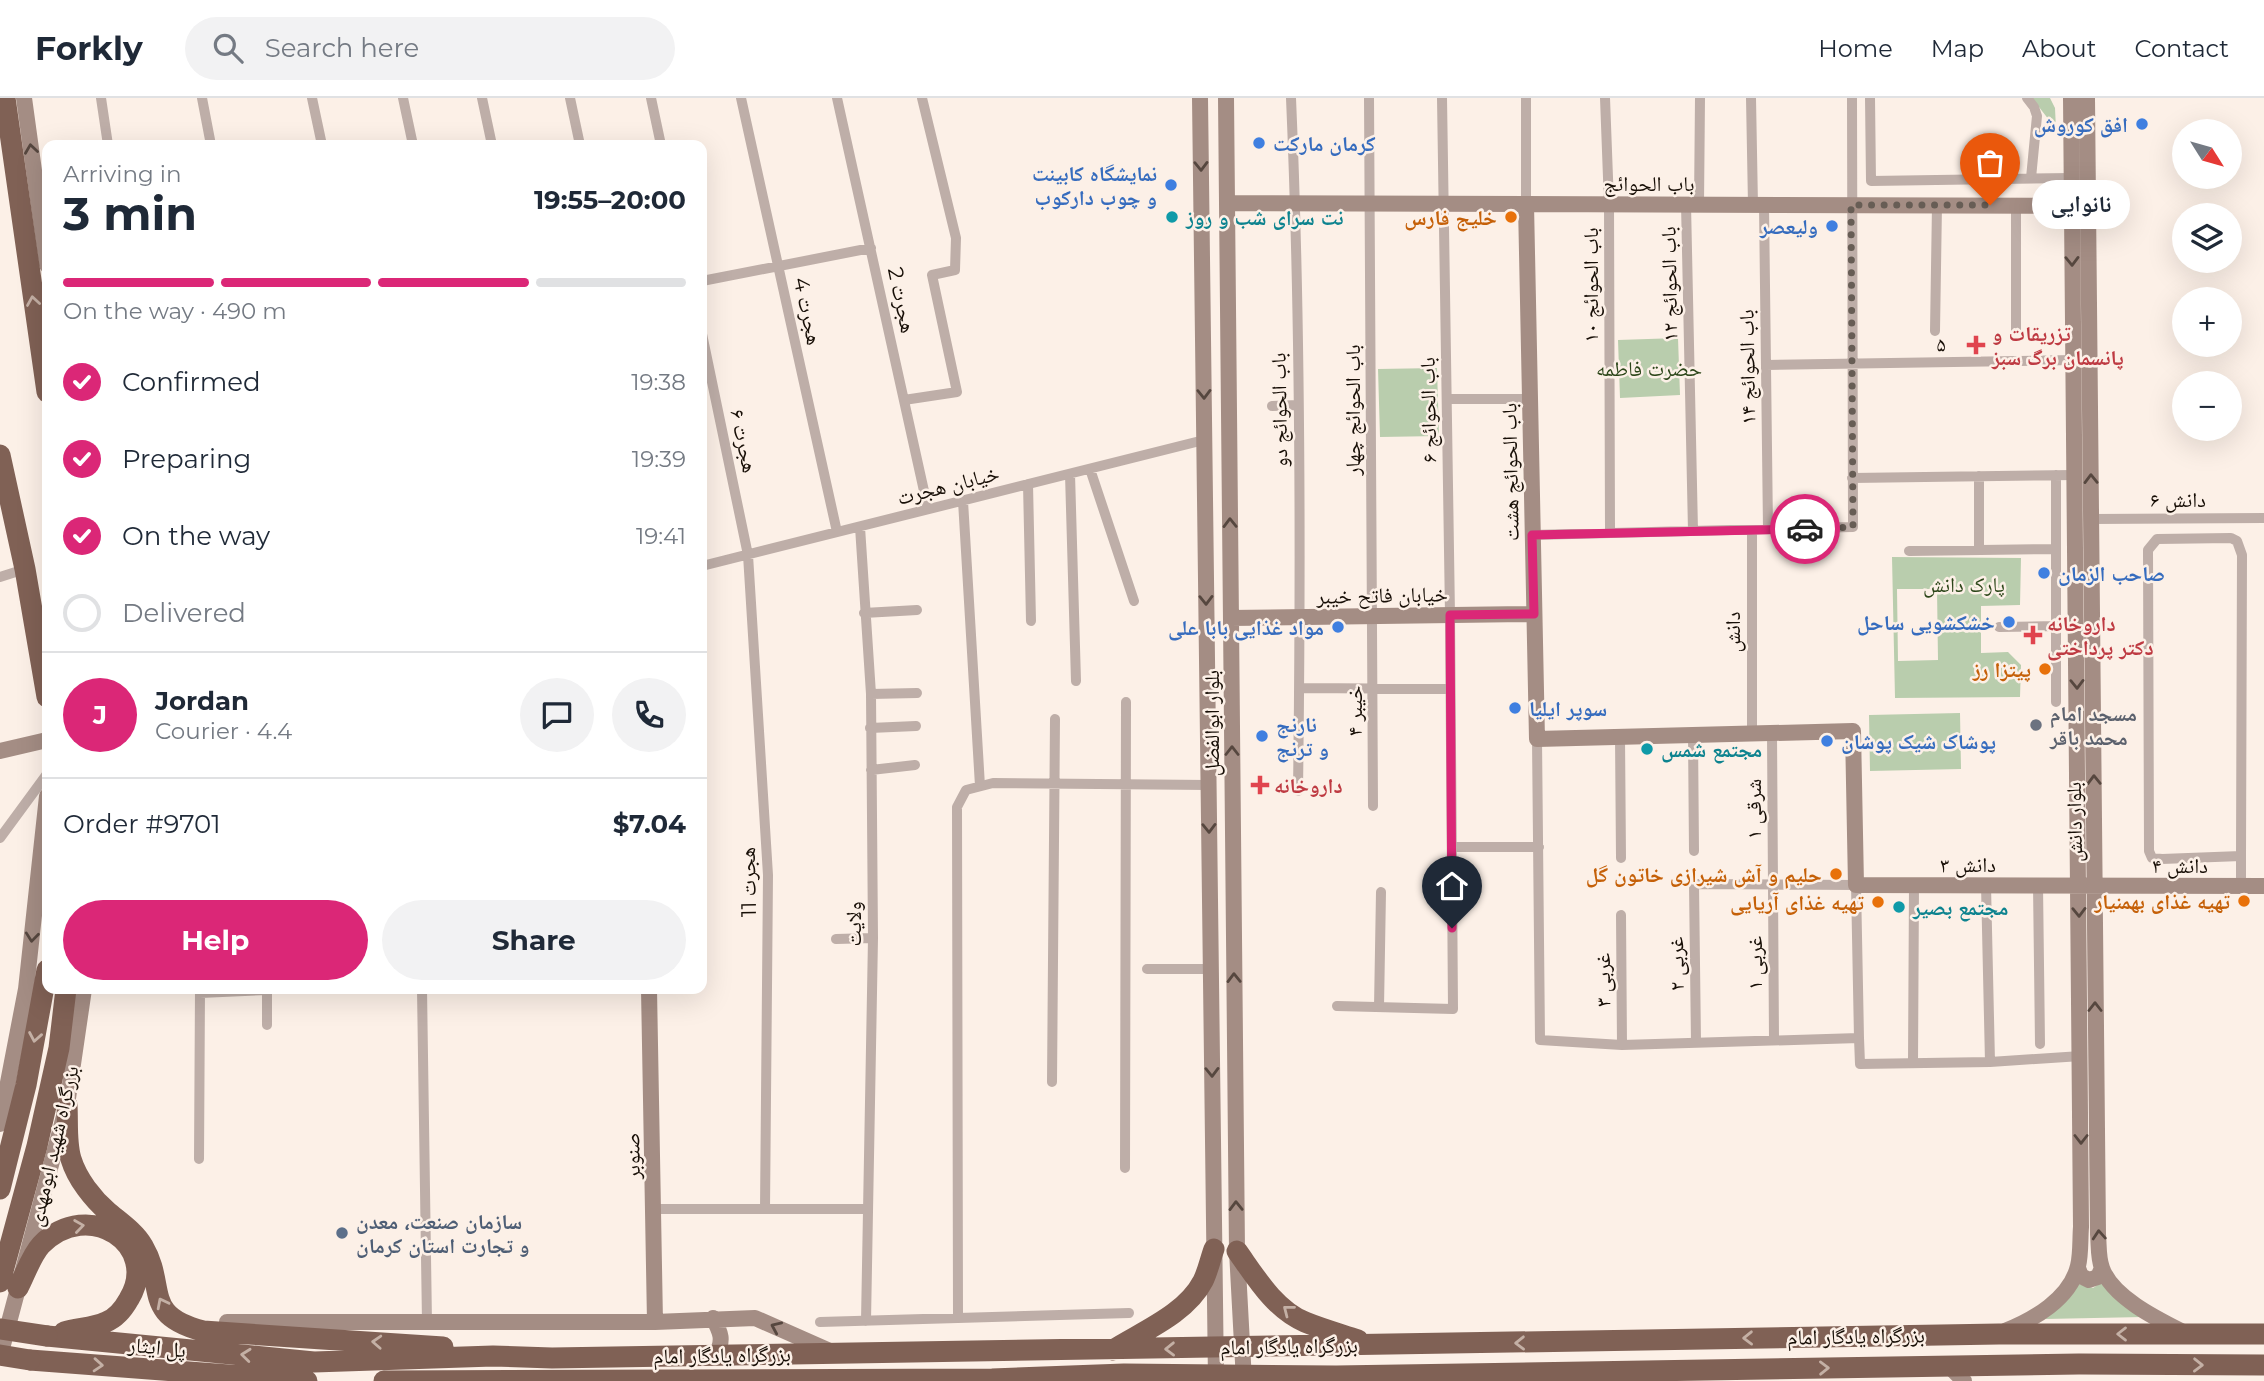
<!DOCTYPE html>
<html lang="en">
<head>
<meta charset="utf-8">
<style>
	body { margin:0; font-family:Montserrat,"Noto Naskh Arabic",sans-serif; background:#f2f2f3; color:#1f2937; height:100vh; display:flex; flex-direction:column; font-size:26px; white-space:nowrap }
	* { box-sizing:border-box; margin:0 }
	p { font-size:23px; color:#747a83 }
	.icon { flex:none; width:38px; height:38px; fill:none; stroke:currentColor; stroke-width:2; stroke-linecap:round; stroke-linejoin:round }
	.map { position:relative; flex:1; overflow:hidden }
	.details { position:absolute; left:42px; top:42px; width:665px; height:854px; display:flex; flex-direction:column; background:#fff; border-radius:14px; box-shadow:0 7px 28px #0002 }
	.details>* { flex:none }
	.needle { width:46px; rotate:127deg }
	.buttons { position:absolute; left:2172px; top:21px; display:grid; gap:14px }
	.buttons a { display:grid; place-items:center; width:70px; height:70px; border-radius:50%; background:#fff; box-shadow:0 7px 28px #0002; font-size:35px }
	.pin { position:absolute; display:grid; place-items:center; width:60px; height:60px; color:#fff; margin:-72px -30px; border-radius:50% 50% 50% 0; rotate:-45deg; box-shadow:0 0 7px #0007 }
	.pin .icon { rotate:45deg }
	.courier { position:absolute; display:grid; place-items:center; width:70px; height:70px; margin:-35px; border:5px solid #db2777; border-radius:50%; background:#fff; color:#222; box-shadow:0 2px 9px #0007 }
	.bubble { position:absolute; height:49px; border-radius:24px; background:#fff; box-shadow:0 7px 28px #0002; font-size:23px; font-weight:700; line-height:49px; text-align:center }
	.overview em { font-style:normal; font-weight:700 }
	.overview div { display:flex; flex-direction:column-reverse }
	.overview { display:flex; align-items:center; justify-content:space-between; height:119px; padding:0 21px }
	h1 { font-size:46px; font-weight:700; line-height:52px }
	.bar { display:grid; grid-template-columns:repeat(4,1fr); gap:10px 7px; align-content:center; height:84px; padding:0 21px }
	.bar i { height:9px; border-radius:5px; background:#e0e1e3 }
	.bar .on { background:#db2777 }
	.bar p { grid-column:span 4 }
	.line { display:flex; align-items:center; gap:18px; padding:0 21px; border-top:2px solid #e0e1e3 }
	.line div { flex:1 }
	.round { display:grid; place-items:center; flex:none; width:74px; height:74px; border-radius:37px; background:#f2f2f3 }
	ol { padding:0 21px; list-style:none }
	li { display:flex; align-items:center; gap:21px; height:77px }
	li p { margin-inline-start:auto }
	li .icon { padding:7px; border-radius:50%; background:#db2777; color:#fff; stroke-width:4 }
	li:last-child { color:#747a83 }
	li i { width:38px; height:38px; border:4px solid #e0e1e3; border-radius:50% }
	.button { display:flex; gap:14px; margin-top:auto; padding:14px 21px }
	.button a { flex:1; height:80px; border-radius:42px; background:#db2777; color:#fff; font-size:28px; font-weight:700; line-height:80px; text-align:center }
	.button a+a { background:#f2f2f3; color:#1f2937 }
	header { display:flex; align-items:center; gap:42px; box-sizing:border-box; height:98px; padding:0 35px; background:#fff; border-bottom:2px solid #e0e1e3 }
	header strong { font-size:33px }
	nav { display:flex; gap:38px; margin-inline-start:auto; font-size:24px }
	.search { width:490px; height:63px; background:#f2f2f3; display:flex; align-items:center; gap:18px; box-sizing:border-box; padding:0 24px; border-radius:38px; color:#747a83; font-size:26px }
	.map>svg:first-child { display:block }
	.green { fill:#b9cdad; fill-rule:evenodd }
	.lines { fill:none; stroke-linecap:round; stroke-linejoin:round }
	.street { stroke:#beaea8; stroke-width:10 }
	.secondary { stroke:#a48d84; stroke-width:16 }
	.highway { stroke:#806155; stroke-width:21 }
	.highway-bridge { stroke:#806155; stroke-width:21 }
	.oneway { stroke:#56473f }
	.oneway2 { stroke:#c4b0a5 }
	.done { stroke:#675d55; stroke-width:7; stroke-dasharray:0 12.6 }
	.route { stroke:#db2777; stroke-width:9 }
	.shop-dot { fill:#3f7fe0; stroke:#fcf0e7; stroke-width:2.5 }
	.culture-dot { fill:#0f9aa8; stroke:#fcf0e7; stroke-width:2.5 }
	.food-dot { fill:#e8710a; stroke:#fcf0e7; stroke-width:2.5 }
	.health-dot { fill:#e0444e; stroke:#fcf0e7; stroke-width:2.5 }
	.worship-dot { fill:#6b7280; stroke:#fcf0e7; stroke-width:2.5 }
	.service-dot { fill:#5c6f8a; stroke:#fcf0e7; stroke-width:2.5 }
	.labels { text-anchor:middle; dominant-baseline:central; stroke-width:5; stroke-linejoin:round; paint-order:stroke }
	.shop-label { font-size:21px; font-weight:bold; fill:#366cbe; stroke:#fcf0e7; text-anchor:end }
	.street-label { font-size:21px; fill:#170e06; stroke:#fcf0e7 }
	.culture-label { font-size:21px; font-weight:bold; fill:#0d838f; stroke:#fcf0e7; text-anchor:start }
	.food-label { font-size:21px; font-weight:bold; fill:#c56008; stroke:#fcf0e7; text-anchor:end }
	.health-label { font-size:21px; font-weight:bold; fill:#be3a42; stroke:#fcf0e7; text-anchor:start }
	.park-label { font-size:21px; fill:#2c4619; stroke:#fcf0e7 }
	.worship-label { font-size:21px; font-weight:bold; fill:#5b616d; stroke:#fcf0e7; text-anchor:start }
	.service-label { font-size:21px; font-weight:bold; fill:#4e5e75; stroke:#fcf0e7; text-anchor:start }
</style>
</head>
<body>
<header>
<strong>Forkly</strong>
<div class="search"><svg class="icon" aria-label="search" viewBox="0 0 24 24"><circle cx="10" cy="10" r="6"/><path d="M15 15l6 6"/></svg>Search here</div>
<nav><a>Home</a><a>Map</a><a>About</a><a>Contact</a></nav>
</header>
<div class="map">
<svg width="2264" height="1283" viewBox="0 0 2264 1283">
	<rect width="100%" height="100%" fill="#fcf0e7"/>
	<path class="green" d="M2032 0H2050L2055 10 2056 31Z
		M1678 240 1680 297 1620 300 1618 242Z
		M1437 270 1439 338 1380 339 1378 271Z
		M1892 459 2021 460 2020 507 1981 508V555L2008 554 2021 567 2020 599 1895 600ZM1897 491H1937L1938 562 1898 563Z
		M1960 615 1961 671 1870 673 1869 617Z
		M2105 1182 2143 1219 2045 1221 2079 1186 2093 1190Z"/>
	<g class="lines">
		<path class="street" d="M101 0 108 47
			M202 0 211 47
			M312 0 322 47
			M403 0 413 47
			M482 0 492 47
			M570 0 580 47
			M651 0 661 47
			M741 0 837 434
			M837 0 928 411
			M1291 0C1301 231 1301 462 1298 693
			M1369 0 1373 708
			M1605 0 1609 106 1610 435
			M1751 0 1753 107
			M1870 0 1871 83 2072 80
			M2027 0 2034 9 2037 18 2031 80
			M1526 106V0
			M1686 106 1693 433
			M1699 106 1700 0
			M1764 107 1768 431
			M2016 107V232
			M702 183 871 150
			M1935 233 1937 107
			M702 236 748 457 768 777 765 1111
			M1766 267 2073 262
			M1447 301H1530
			M904 302 957 294 932 177 955 172 956 140 922 0
			M1272 308 1298 307
			M1090 371 1134 503
			M1070 376 1076 583
			M2056 377V604
			M1979 378V452
			M1852 380 2074 377
			M1028 386 1031 523
			M963 403 980 688
			M2092 421 2264 420
			M860 429 871 596 873 840 866 1223
			M1752 432V635
			M1532 437 1853 429 1852 0
			M1909 453 2056 451
			M702 468 1204 342
			M0 479 25 471
			M864 515 917 512
			M1999 529 2056 528
			M1300 590 1450 591
			M871 596 917 595
			M870 630 916 628
			M1772 635 1774 942
			M1693 637 1694 753
			M1620 639 1621 760
			M1537 641 1540 942 1622 947 1859 940 1856 787 1694 786 1696 945
			M871 672 915 667
			M0 740 47 676
			M1452 749H1539
			M1986 787 1990 964
			M2038 787 2040 946
			M2241 788V758L2242 457 2237 443 2231 440 2157 441 2148 452 2149 753 2152 760 2162 761 2241 758
			M1621 817 1622 947
			M836 841 873 840
			M1147 871H1211
			M422 891 427 1225
			M200 895 267 892
			M1337 908 1453 911 1450 517 1442 0
			M1379 909 1381 794
			M267 927V891
			M1859 940 1860 966 1990 964 2081 958
			M1913 965 1914 787
			M1052 984 1055 621
			M199 1061 200 891
			M1125 1070 1126 604
			M654 1111H868
			M958 1220 957 709 966 692 993 685 1208 687
			M820 1224 1129 1215"/>
		<path class="secondary" d="M24 0 47 167
			M1200 0 1216 1283
			M1226 0 1237 1153 1244 1283
			M2087 0 2098 1136C2099 1147 2098 1160 2102 1170 2112 1199 2157 1221 2183 1234
			M1227 105 2071 108
			M1526 106 1537 641 1853 633 1856 787 2264 788
			M1231 520 1534 516
			M0 653 47 642
			M649 891 655 1224
			M0 1026 26 891 47 698
			M2078 1170 2081 1178 2089 1182 2098 1179 2102 1170
			M713 1220C721 1235 724 1242 716 1257
			M227 1224H655L755 1220 830 1253
			M2005 1233C2033 1222 2070 1201 2078 1168 2081 1156 2080 1141 2081 1129L2071 0
			M0 1258 67 1007 84 891
			M1950 1269 1964 1283"/>
		<path class="highway" d="M5 0 47 294
			M0 357 25 471 47 599
			M67 1007C68 1024 66 1045 71 1061 77 1081 93 1101 108 1114 120 1124 135 1134 143 1148 167 1189 141 1217 203 1233L443 1249
			M0 1091 26 987 47 872
			M1237 1153C1255 1178 1274 1211 1305 1224 1322 1231 1340 1236 1358 1242
			M0 1184 37 1048 59 950 66 891
			M18 1190C25 1177 31 1158 41 1147 89 1098 161 1148 129 1201 124 1210 116 1220 106 1224 94 1230 77 1230 64 1234
			M47 1238 314 1264 493 1258 552 1260 1999 1236H2264
			M1113 1252C1143 1233 1186 1216 1203 1183 1208 1173 1210 1162 1214 1151
			M30 1262 307 1283
			M384 1283 992 1281 1124 1276 1336 1278 2079 1266 2264 1267"/>
		<path class="highway-bridge" d="M0 1231 47 1238
			M0 1257 30 1262"/>
	</g>
	<defs><path id="oneway-chevron" d="M-2-3.5L2.5 0L-2 3.5" fill="none" stroke-width="1.6" stroke-linecap="round" stroke-linejoin="round" transform="scale(1.75)"/></defs>
	<g class="oneway">
		<use href="#oneway-chevron" transform="translate(31 51) rotate(-98)"/>
		<use href="#oneway-chevron" transform="translate(1201 68) rotate(89)"/>
		<use href="#oneway-chevron" transform="translate(2072 163) rotate(89)"/>
		<use href="#oneway-chevron" transform="translate(1204 296) rotate(89)"/>
		<use href="#oneway-chevron" transform="translate(2091 381) rotate(-91)"/>
		<use href="#oneway-chevron" transform="translate(1230 425) rotate(-91)"/>
		<use href="#oneway-chevron" transform="translate(1206 502) rotate(89)"/>
		<use href="#oneway-chevron" transform="translate(2077 586) rotate(89)"/>
		<use href="#oneway-chevron" transform="translate(1232 653) rotate(-90)"/>
		<use href="#oneway-chevron" transform="translate(2094 682) rotate(-91)"/>
		<use href="#oneway-chevron" transform="translate(1209 730) rotate(89)"/>
		<use href="#oneway-chevron" transform="translate(2079 814) rotate(89)"/>
		<use href="#oneway-chevron" transform="translate(32 839) rotate(96)"/>
		<use href="#oneway-chevron" transform="translate(1234 880) rotate(-91)"/>
		<use href="#oneway-chevron" transform="translate(2095 909) rotate(-90)"/>
		<use href="#oneway-chevron" transform="translate(1212 974) rotate(89)"/>
		<use href="#oneway-chevron" transform="translate(2081 1041) rotate(90)"/>
		<use href="#oneway-chevron" transform="translate(1236 1108) rotate(-91)"/>
		<use href="#oneway-chevron" transform="translate(2099 1137) rotate(-94)"/>
		<use href="#oneway-chevron" transform="translate(776 1229) rotate(-156)"/>
	</g>
	<g class="oneway2">
		<use href="#oneway-chevron" transform="translate(33 203) rotate(-99)"/>
		<use href="#oneway-chevron" transform="translate(35 939) rotate(100)"/>
		<use href="#oneway-chevron" transform="translate(79 1128) rotate(-8)"/>
		<use href="#oneway-chevron" transform="translate(162 1205) rotate(-117)"/>
		<use href="#oneway-chevron" transform="translate(1288 1212) rotate(-142)"/>
		<use href="#oneway-chevron" transform="translate(2122 1236) rotate(180)"/>
		<use href="#oneway-chevron" transform="translate(1748 1240) rotate(179)"/>
		<use href="#oneway-chevron" transform="translate(377 1244) rotate(-177)"/>
		<use href="#oneway-chevron" transform="translate(1520 1245) rotate(179)"/>
		<use href="#oneway-chevron" transform="translate(1170 1251) rotate(179)"/>
		<use href="#oneway-chevron" transform="translate(246 1257) rotate(-174)"/>
		<use href="#oneway-chevron" transform="translate(98 1267) rotate(4)"/>
		<use href="#oneway-chevron" transform="translate(2198 1267) rotate(1)"/>
		<use href="#oneway-chevron" transform="translate(1824 1270) rotate(-1)"/>
	</g>
	<g class="lines">
		<path class="done" d="M1805 431 1853 429 1851 107H1990"/>
		<path class="route" d="M1452 830 1450 517 1534 516 1532 437 1805 431"/>
	</g>
	<g class="shop-dot">
		<circle cx="2142" cy="26" r="7"/>
		<circle cx="1259" cy="45" r="7"/>
		<circle cx="1171" cy="87" r="7"/>
		<circle cx="1832" cy="128" r="7"/>
		<circle cx="2044" cy="475" r="7"/>
		<circle cx="2009" cy="524" r="7"/>
		<circle cx="1338" cy="529" r="7"/>
		<circle cx="1515" cy="610" r="7"/>
		<circle cx="1262" cy="638" r="7"/>
		<circle cx="1827" cy="643" r="7"/>
	</g>
	<g class="culture-dot">
		<circle cx="1172" cy="119" r="7"/>
		<circle cx="1647" cy="651" r="7"/>
		<circle cx="1899" cy="809" r="7"/>
	</g>
	<g class="food-dot">
		<circle cx="1511" cy="119" r="7"/>
		<circle cx="2045" cy="571" r="7"/>
		<circle cx="1836" cy="776" r="7"/>
		<circle cx="2244" cy="803" r="7"/>
		<circle cx="1878" cy="804" r="7"/>
	</g>
	<g class="health-dot">
		<path d="M1972.5 236.5h7v7h7v7h-7v7h-7v-7h-7v-7h7z"/>
		<path d="M2029.5 526.5h7v7h7v7h-7v7h-7v-7h-7v-7h7z"/>
		<path d="M1256.5 676.5h7v7h7v7h-7v7h-7v-7h-7v-7h7z"/>
	</g>
	<circle class="worship-dot" cx="2036" cy="627" r="7"/>
	<circle class="service-dot" cx="342" cy="1135" r="7"/>
	<g class="labels">
		<g class="shop-label">
			<text x="2128" y="26">افق کوروش</text>
			<text x="1273" y="45" text-anchor="start">کرمان مارکت</text>
			<text x="1157" y="75">نمایشگاه کابینت<tspan x="1157" dy="24">و چوب دارکوب</tspan></text>
			<text x="1818" y="128">ولیعصر</text>
			<text x="2058" y="475" text-anchor="start">صاحب الزمان</text>
			<text x="1995" y="524">خشکشویی ساحل</text>
			<text x="1324" y="529">مواد غذایی بابا علی</text>
			<text x="1529" y="610" text-anchor="start">سوپر ایلیا</text>
			<text x="1276" y="626" text-anchor="start">نارنج<tspan x="1276" dy="24">و ترنج</tspan></text>
			<text x="1841" y="643" text-anchor="start">پوشاک شیک پوشان</text>
		</g>
		<g class="street-label">
			<text x="1649" y="85">باب الحوائج</text>
			<text transform="translate(1669 186) rotate(-91)">باب الحوائج ۱۲</text>
			<text transform="translate(1590 187) rotate(-90)">باب الحوائج ۱۰</text>
			<text transform="translate(902 202) rotate(78)">هجرت 2</text>
			<text transform="translate(808 213) rotate(78)">هجرت 4</text>
			<text transform="translate(1941 246) rotate(-1)">۵</text>
			<text transform="translate(1747 269) rotate(-91)">باب الحوائج ۱۴</text>
			<text transform="translate(1279 312) rotate(-91)">باب الحوائج دو</text>
			<text transform="translate(1352 312) rotate(-90)">باب الحوائج چهار</text>
			<text transform="translate(1428 312) rotate(-91)">باب الحوائج ۶</text>
			<text transform="translate(744 343) rotate(78)">هجرت ۶</text>
			<text transform="translate(1510 374) rotate(-91)">باب الحوائج هشت</text>
			<text transform="translate(948 387) rotate(-14)">خیابان هجرت</text>
			<text x="2178" y="401">دانش ۶</text>
			<text transform="translate(1382 497) rotate(-1)">خیابان فاتح خیبر</text>
			<text transform="translate(1732 534) rotate(-90)">دانش</text>
			<text transform="translate(1354 613) rotate(-90)">خیبر ۴</text>
			<text transform="translate(1211 625) rotate(-90)">بلوار ابوالفضل</text>
			<text transform="translate(1753 711) rotate(-90)">۱ شرقی</text>
			<text transform="translate(2074 724) rotate(-91)">بلوار دانش</text>
			<text x="1968" y="766">دانش ۳</text>
			<text x="2180" y="767">دانش ۴</text>
			<text transform="translate(748 784) rotate(-91)">هجرت 11</text>
			<text transform="translate(853 826) rotate(-90)">ولایت</text>
			<text transform="translate(1754 865) rotate(-90)">۱ غربی</text>
			<text transform="translate(1676 866) rotate(-91)">۲ غربی</text>
			<text transform="translate(1602 882) rotate(-90)">۳ غربی</text>
			<text transform="translate(53 1048) rotate(-77)">بزرگراه شهید ابومهدی</text>
			<text transform="translate(632 1058) rotate(-91)">صنوبر</text>
			<text transform="translate(1856 1238) rotate(-1)">بزرگراه یادگار امام</text>
			<text transform="translate(1289 1248) rotate(-1)">بزرگراه یادگار امام</text>
			<text transform="translate(157 1249) rotate(6)">پل ایثار</text>
			<text transform="translate(722 1257) rotate(-1)">بزرگراه یادگار امام</text>
		</g>
		<g class="culture-label">
			<text x="1186" y="119">نت سرای شب و روز</text>
			<text x="1661" y="651">مجتمع شمس</text>
			<text x="1913" y="809">مجتمع بصیر</text>
		</g>
		<g class="food-label">
			<text x="1497" y="119">خلیج فارس</text>
			<text x="2031" y="571">پیتزا رز</text>
			<text x="1822" y="776">حلیم و آش شیرازی خاتون گل</text>
			<text x="2230" y="803">تهیه غذای بهمنیار</text>
			<text x="1864" y="804">تهیه غذای آریایی</text>
		</g>
		<g class="health-label">
			<text x="1992" y="235">تزریقات و<tspan x="1992" dy="24">پانسمان برگ سبز</tspan></text>
			<text x="2047" y="525">داروخانه<tspan x="2047" dy="24">دکتر پرداختی</tspan></text>
			<text x="1274" y="687">داروخانه</text>
		</g>
		<g class="park-label">
			<text x="1649" y="270">حضرت فاطمه</text>
			<text x="1964" y="486">پارک دانش</text>
		</g>
		<g class="worship-label">
			<text x="2050" y="615">مسجد امام<tspan x="2050" dy="24">محمد باقر</tspan></text>
		</g>
		<g class="service-label">
			<text x="356" y="1123">سازمان صنعت، معدن<tspan x="356" dy="24">و تجارت استان کرمان</tspan></text>
		</g>
	</g>
</svg>
<div class="buttons">
<a><svg class="needle" viewBox="-14 -14 28 28"><path d="M0-13l5 13h-10z" fill="#e53935"/><path d="M0 13l5-13h-10z" fill="#747a83"/></svg></a>
<a><svg class="icon" aria-label="layers" viewBox="0 0 24 24"><path d="M12 4l9 5-9 5-9-5zM3 14l9 5 9-5"/></svg></a>
<a>+</a>
<a>−</a>
</div>
<div class="pin" style="left:1990px;top:107px;background:#ea580c"><svg class="icon" aria-label="bag" viewBox="0 0 24 24"><path d="M5 8h14l-1 12H6zM9 8a3 3 0 0 1 6 0"/></svg></div>
<div class="pin" style="left:1452px;top:830px;background:#1f2937"><svg class="icon" aria-label="home" viewBox="0 0 24 24"><path d="M3 11l9-7 9 7M6 9v11h12V9"/></svg></div>
<div class="courier" style="left:1805px;top:431px"><svg class="icon" aria-label="car" viewBox="0 0 24 24"><path d="M5 17H2v-5l4-1 3-4h7l3 4 3 1v5h-3M9 17h6M6 11h13"/><circle cx="7" cy="17" r="2"/><circle cx="17" cy="17" r="2"/></svg></div>
<div class="bubble" style="left:2032px;top:82px;width:98px">نانوایی</div>
<section class="details">
<div class="overview"><div><h1>3 min</h1><p>Arriving in</p></div><em>19:55–20:00</em></div>
<div class="bar"><i class="on"></i><i class="on"></i><i class="on"></i><i></i><p>On the way · 490 m</p></div>
<ol>
<li><svg class="icon" aria-label="check" viewBox="0 0 24 24"><path d="M5 12l5 5 9-10"/></svg>Confirmed<p>19:38</p></li>
<li><svg class="icon" aria-label="check" viewBox="0 0 24 24"><path d="M5 12l5 5 9-10"/></svg>Preparing<p>19:39</p></li>
<li><svg class="icon" aria-label="check" viewBox="0 0 24 24"><path d="M5 12l5 5 9-10"/></svg>On the way<p>19:41</p></li>
<li><i></i>Delivered</li>
</ol>
<div class="line" style="height:126px"><b class="round" style="background:#db2777;color:#fff">J</b><div><b>Jordan</b><p>Courier · 4.4</p></div><a class="round"><svg class="icon" aria-label="chat" viewBox="0 0 24 24"><path d="M4 5h16v11H9l-5 4z"/></svg></a><a class="round"><svg class="icon" aria-label="phone" viewBox="0 0 24 24"><path d="M5 4h4l2 5-3 2q2 4 5 5l2-3 5 2v4C11 20 4 13 5 4z"/></svg></a></div>
<div class="line" style="height:91px"><div>Order #9701</div><b>$7.04</b></div>
<div class="button"><a>Help</a><a>Share</a></div>
</section>
</div>
</body>
</html>
